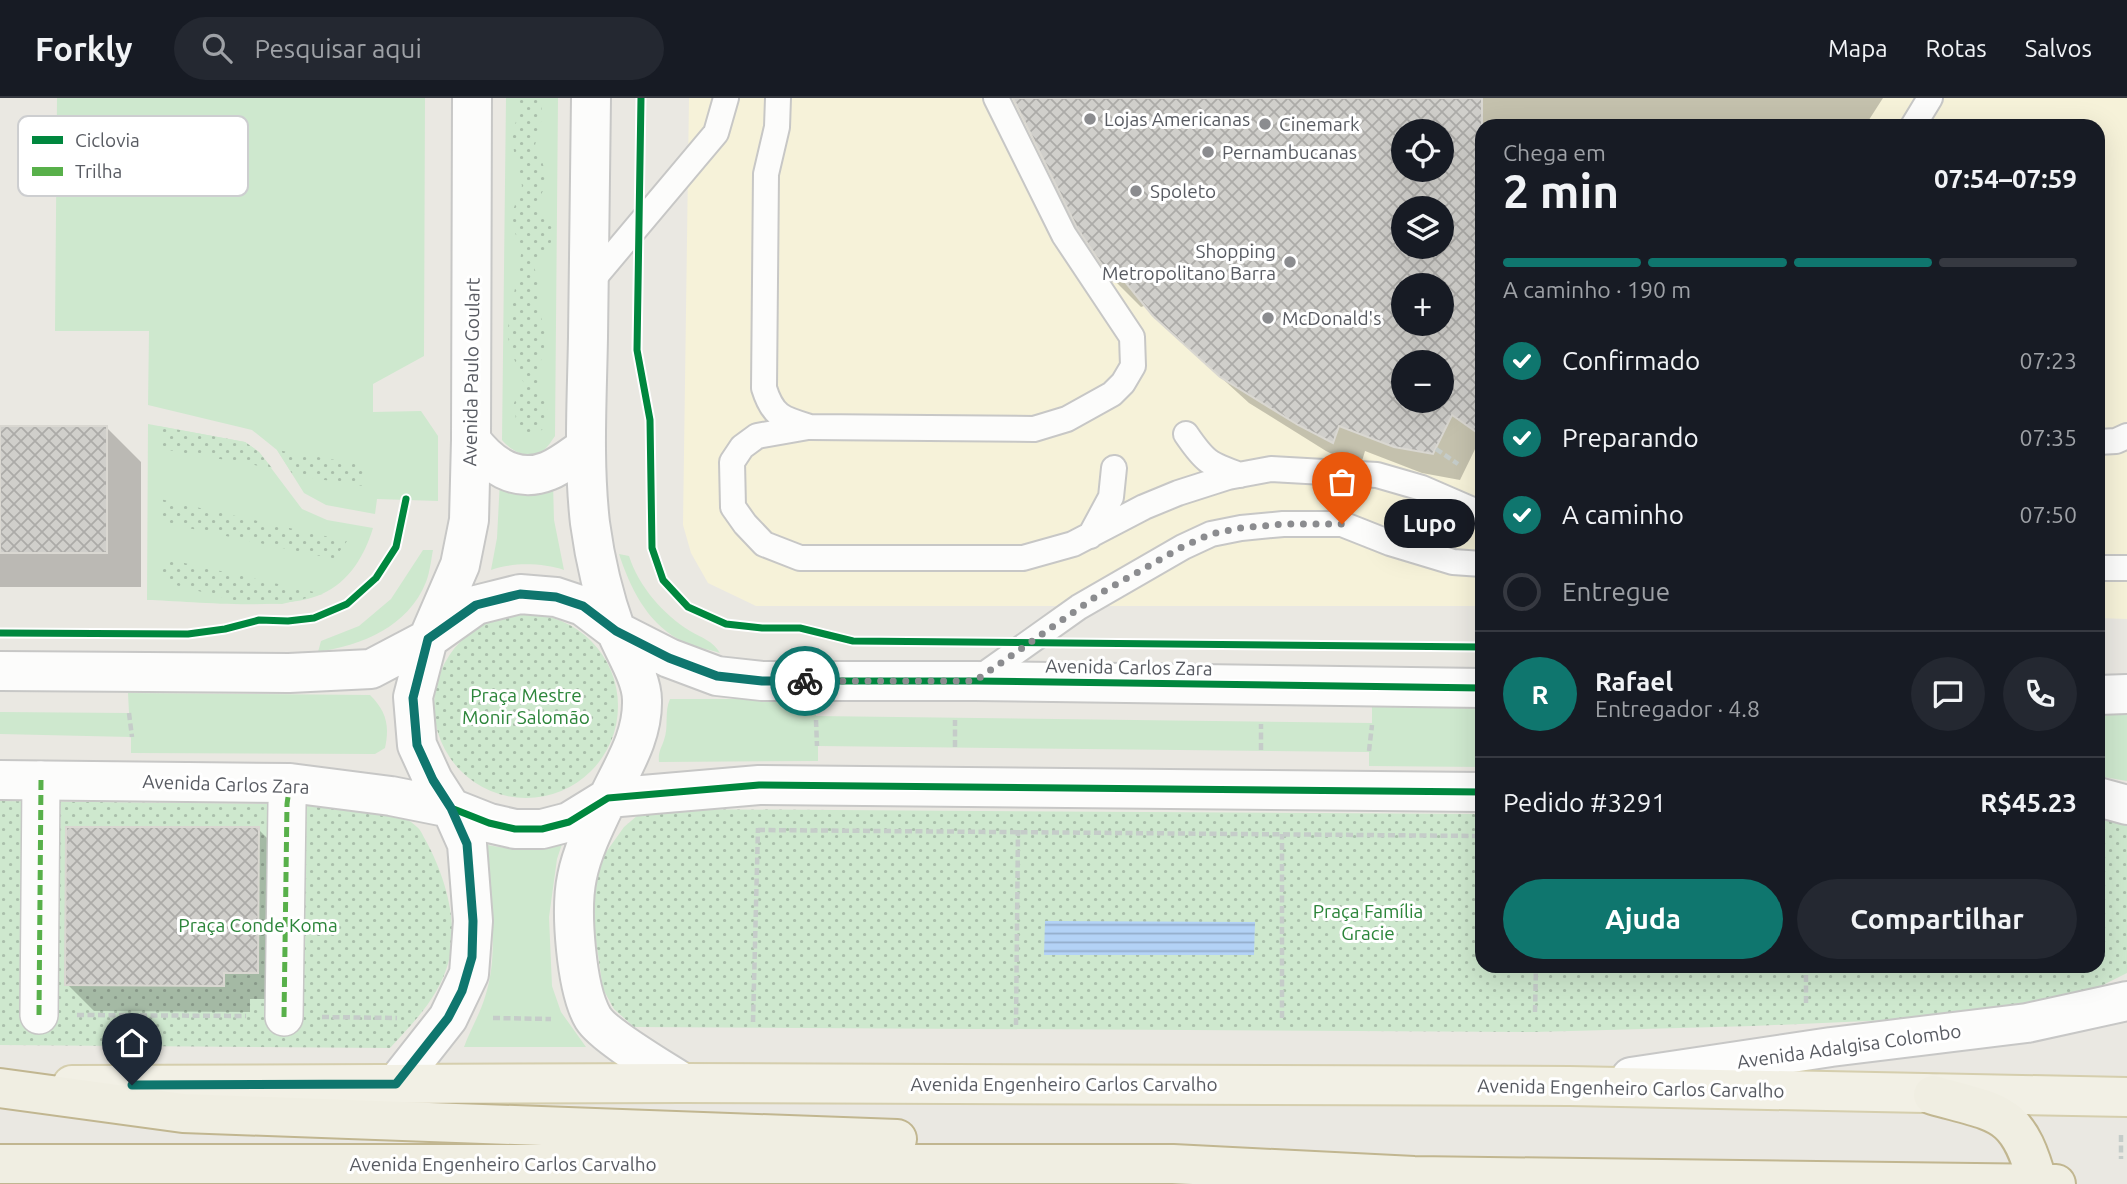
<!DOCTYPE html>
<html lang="pt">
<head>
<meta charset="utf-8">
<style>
	body { margin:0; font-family:Ubuntu,sans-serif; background:#242831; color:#f1f3f6; height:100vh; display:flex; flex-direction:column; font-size:26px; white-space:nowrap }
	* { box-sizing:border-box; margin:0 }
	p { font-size:23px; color:#9ea1a6 }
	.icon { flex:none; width:38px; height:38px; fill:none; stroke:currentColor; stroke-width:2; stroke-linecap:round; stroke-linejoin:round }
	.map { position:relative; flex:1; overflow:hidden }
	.drawer { position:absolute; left:1475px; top:21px; width:630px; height:854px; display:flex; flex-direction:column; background:#171b24; border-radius:21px; box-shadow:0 7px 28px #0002 }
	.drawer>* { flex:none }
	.controls { position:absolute; left:1391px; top:21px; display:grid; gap:14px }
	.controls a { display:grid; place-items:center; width:63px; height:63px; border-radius:50%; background:#171b24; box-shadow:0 7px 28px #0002; font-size:35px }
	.pin { position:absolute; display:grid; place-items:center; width:60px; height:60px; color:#fff; margin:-72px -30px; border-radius:50% 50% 50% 0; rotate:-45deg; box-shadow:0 0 7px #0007 }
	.pin .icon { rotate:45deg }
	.courier { position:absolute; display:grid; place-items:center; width:70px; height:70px; margin:-35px; border:5px solid #0f766e; border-radius:50%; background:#fff; color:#222; box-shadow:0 2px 9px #0007 }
	.bubble { position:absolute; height:49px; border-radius:24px; background:#171b24; box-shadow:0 7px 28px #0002; font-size:23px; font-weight:700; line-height:49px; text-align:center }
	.overview em { font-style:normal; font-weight:700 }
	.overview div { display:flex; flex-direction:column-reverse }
	.overview { display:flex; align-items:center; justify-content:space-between; height:119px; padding:0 28px }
	h1 { font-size:46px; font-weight:700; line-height:52px }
	.bar { display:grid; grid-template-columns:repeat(4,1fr); gap:10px 7px; align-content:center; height:84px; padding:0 28px }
	.bar i { height:9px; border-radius:5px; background:#363941 }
	.bar .on { background:#0f766e }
	.bar p { grid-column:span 4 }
	.line { display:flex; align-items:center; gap:18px; padding:0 28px; border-top:2px solid #363941 }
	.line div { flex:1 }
	.round { display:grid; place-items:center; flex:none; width:74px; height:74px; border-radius:37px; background:#242831 }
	ol { padding:0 28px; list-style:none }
	li { display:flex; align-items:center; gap:21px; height:77px }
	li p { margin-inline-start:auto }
	li .icon { padding:7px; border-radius:50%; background:#0f766e; color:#fff; stroke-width:4 }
	li:last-child { color:#9ea1a6 }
	li i { width:38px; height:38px; border:4px solid #363941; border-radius:50% }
	.cta { display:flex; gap:14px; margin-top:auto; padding:14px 28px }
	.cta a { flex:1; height:80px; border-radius:42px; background:#0f766e; color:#fff; font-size:28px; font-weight:700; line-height:80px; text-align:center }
	.cta a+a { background:#242831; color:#f1f3f6 }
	header { display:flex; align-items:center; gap:42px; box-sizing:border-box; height:98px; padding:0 35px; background:#171b24; border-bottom:2px solid #363941 }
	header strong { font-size:33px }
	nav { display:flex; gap:38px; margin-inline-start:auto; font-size:24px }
	.search { width:490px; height:63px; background:#242831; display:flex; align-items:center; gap:18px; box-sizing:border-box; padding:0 24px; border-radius:38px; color:#9ea1a6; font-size:26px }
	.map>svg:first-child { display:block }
	.commercial { fill:#f6f2d9; fill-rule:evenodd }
	.grass { fill:#cee8ce }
	.park { fill:url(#park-dots) }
	.water { fill:url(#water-rules) }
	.shadow { fill:#0003; fill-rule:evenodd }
	.building { fill:url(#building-cross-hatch); stroke:#d9d7d1; stroke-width:2; fill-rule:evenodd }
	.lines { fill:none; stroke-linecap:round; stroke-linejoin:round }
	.service-casing { stroke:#c7c7c6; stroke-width:28 }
	.pedestrian-casing { stroke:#c7c7c6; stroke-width:40 }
	.tertiary-casing { stroke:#c7c7c6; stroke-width:42 }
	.primary-casing { stroke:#d5cead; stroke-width:42 }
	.trunk-casing { stroke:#c1b690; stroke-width:42 }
	.path { stroke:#c5ccc9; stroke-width:4.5; stroke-dasharray:7 3.5; stroke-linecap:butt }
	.service { stroke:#fcfcfb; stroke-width:24 }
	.pedestrian { stroke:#fcfcfb; stroke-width:37 }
	.tertiary { stroke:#fcfcfb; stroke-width:38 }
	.primary { stroke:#f2f0e5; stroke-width:38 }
	.trunk { stroke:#f0eee2; stroke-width:38 }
	.quiet { stroke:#58b04a; stroke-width:5; stroke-dasharray:10 5; stroke-linecap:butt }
	.cycleway-casing { stroke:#fff; stroke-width:11 }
	.cycleway { stroke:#00873e; stroke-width:7 }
	.done { stroke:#8b8c8f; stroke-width:7; stroke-dasharray:0 12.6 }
	.route { stroke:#0f766e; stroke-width:9 }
	.poi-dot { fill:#8b8c8f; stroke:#fff; stroke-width:2.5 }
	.labels { text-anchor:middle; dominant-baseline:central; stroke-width:6; stroke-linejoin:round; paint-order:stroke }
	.poi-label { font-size:19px; fill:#585b62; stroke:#fff; text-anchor:start }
	.street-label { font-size:19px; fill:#585b62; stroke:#fff }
	.park-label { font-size:19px; fill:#2c853a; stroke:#fff }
	.key { fill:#fff; stroke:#cdced0; stroke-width:2 }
	.key-label { font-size:19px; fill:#585b62 }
</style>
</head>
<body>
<header>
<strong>Forkly</strong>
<div class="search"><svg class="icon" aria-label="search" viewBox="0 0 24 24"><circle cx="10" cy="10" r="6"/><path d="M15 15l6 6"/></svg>Pesquisar aqui</div>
<nav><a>Mapa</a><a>Rotas</a><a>Salvos</a></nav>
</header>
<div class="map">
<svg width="2127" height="1086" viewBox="0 0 2127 1086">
	<defs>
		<pattern id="park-dots" width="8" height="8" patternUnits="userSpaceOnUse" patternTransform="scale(1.75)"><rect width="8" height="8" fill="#cee8ce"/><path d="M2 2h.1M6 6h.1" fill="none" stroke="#aabfab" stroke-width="1.8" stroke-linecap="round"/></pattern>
		<pattern id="water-rules" width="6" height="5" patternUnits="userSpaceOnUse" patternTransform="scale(1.75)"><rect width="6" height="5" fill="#b3d2f6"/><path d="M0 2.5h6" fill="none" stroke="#94adcb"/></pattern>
		<pattern id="building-cross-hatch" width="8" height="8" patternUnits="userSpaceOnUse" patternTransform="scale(1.75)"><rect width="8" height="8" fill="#d0cfcb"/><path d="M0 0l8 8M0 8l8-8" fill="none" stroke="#acaba8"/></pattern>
	</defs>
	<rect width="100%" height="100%" fill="#eae8e2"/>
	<path class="commercial" d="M689 0H2127V521L2098 520V28H1482V508H756L708 485 691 455 683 427ZM1404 33H1442V72H1404ZM1404 110H1442V149H1404ZM1404 187H1442V226H1404ZM1404 264H1442V303H1404Z"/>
	<path class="grass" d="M57 0H425L424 258 373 286V314L421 313 438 338V403L377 401 375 416 326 407 304 395 277 352 252 332 148 307 149 233H55Z
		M506 0H558L555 338C552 342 548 349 544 352 530 363 512 354 502 342Z
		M148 326 245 344 259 354 302 411 327 422 373 430C365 457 349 484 322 496 283 514 192 503 147 502Z
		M500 382 553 385 554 422 564 472C543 465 512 464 491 472L497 440Z
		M423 452H433C431 462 430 474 426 484 408 529 362 547 318 554L321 543 359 528 391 501Z
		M619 456 629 458C639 489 663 516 690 533 702 540 713 543 720 555 707 551 690 548 678 541 646 523 630 489 619 456Z
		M128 595 370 597C386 613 390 627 385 650L375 656 131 655V639L0 636V614L129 615Z
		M670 601H816V618L1372 625V608L1482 609V669L1369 668V654L818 648V663L659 664C658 654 661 651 664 642 669 629 664 614 670 601Z
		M2098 613 2127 614V683L2098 678Z
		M483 746C513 752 532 755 562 746L557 761 549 819 552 888 561 914 586 949H464C470 932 480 916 485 899 501 851 488 795 483 746Z"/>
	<path class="park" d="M519 0H541L542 20 534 51C548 69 551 88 534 106 539 111 548 117 550 123 558 142 545 157 534 170L541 185 538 212 546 232 544 253 539 269V288L546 301 548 313 546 328 535 338 517 331 514 305 524 286 511 253 507 235 522 151 515 135 512 115 522 88 511 40 520 10Z
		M158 328 245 344 259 354 272 370 162 351Z
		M277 352 365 367 363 388 293 377Z
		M160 401 347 443 334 461 160 424Z
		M162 460 323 496 282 506 244 505 160 483Z
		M434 608a92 92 0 1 1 184 0a92 92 0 1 1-184 0Z
		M0 703 358 707C378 710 401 714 417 729 421 732 423 738 426 743 444 776 459 823 449 862 440 898 415 923 390 950L0 947Z
		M660 711 1482 716V868H2098L2100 719 2127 727V875L2081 898 1979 918 1753 928 1534 934 634 929 614 911 603 891 594 829V786L604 757 624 729 638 717Z"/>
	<path class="water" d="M1045 823 1255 824 1254 857H1044Z"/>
	<path class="shadow" d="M1016 0H1883L1865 28H1482V345L1479 343 1460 382 1422 375 1365 353 1360 370 1326 353 1249 305 1182 244 1147 207 1141 209 1114 182ZM1404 33H1442V72H1404ZM1404 110H1442V149H1404ZM1404 187H1442V226H1404ZM1404 264H1442V303H1404Z
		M0 329H106L141 364V489H0Z
		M258 731 285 758 284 901H250V914L94 913 67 886Z"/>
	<path class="building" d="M1013 0H1482V338L1452 317 1433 356 1394 349 1339 328 1333 345 1298 327 1220 279 1153 218 1122 180 1113 183 1077 130ZM1404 33H1442V72H1404ZM1404 110H1442V149H1404ZM1404 187H1442V226H1404ZM1404 264H1442V303H1404Z
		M0 328H107V455H0Z
		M66 729H259L258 875H224V888L65 887Z"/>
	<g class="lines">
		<defs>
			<path id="service" d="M778 0 777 29 766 76 764 290C773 319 783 321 810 329L1034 331 1067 321 1112 296 1123 285 1133 268 1132 239 1064 137 996 0
				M1913 28 1930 0
				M589 186 716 35 726 0
				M808 329 757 338 742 349 732 364 733 409 745 426 764 446 800 460H1023L1073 446 1144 409 1178 395 1228 379 1271 371 1377 377 1422 390 1482 416
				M1186 336C1205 364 1209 366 1240 377
				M2098 344 2116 343 2127 338
				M1090 438 1111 399 1114 370
				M2098 470H2127
				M975 583 1079 509 1183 449 1211 436 1241 430 1283 426H1342L1390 445 1453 464 1482 466"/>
			<path id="pedestrian" d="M39 917 41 682
				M284 919 287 706 290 685"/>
			<path id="tertiary" d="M591 0C590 80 589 159 588 239 587 301 583 363 590 425 595 462 603 497 616 533 624 553 642 580 642 602 643 639 623 668 608 700 596 725 582 753 577 779 570 812 576 891 593 920 604 938 663 972 683 985
				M471 342C489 366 516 386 548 373 561 368 574 357 586 349
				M0 573 289 575 371 571 428 541 460 467 469 422 471 342 472 0
				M1482 590 975 583H762L717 578 669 560 616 533 583 508 556 499 520 496 476 507 428 541 413 599 417 647 433 682 451 710 489 725 515 731H542L569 724 608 700 759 687 1482 694
				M2098 597 2127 596
				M0 682 290 685 391 698 451 710 467 746 473 823 469 876 448 920 396 986
				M2098 699 2127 707
				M1631 979 1831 949 2027 925 2127 903"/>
			<path id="primary" d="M72 987 683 985 1570 988 2127 999"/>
			<path id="trunk" d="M0 990 183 1015 897 1041
				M1933 997C2001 1016 2018 1012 2038 1086
				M0 1066H1173L1414 1078 2056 1086"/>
		</defs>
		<use href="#service" class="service-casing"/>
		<use href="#pedestrian" class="pedestrian-casing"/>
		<use href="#tertiary" class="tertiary-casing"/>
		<use href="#primary" class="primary-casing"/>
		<use href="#trunk" class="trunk-casing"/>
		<path class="path" d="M1436 351 1458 366
			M129 615 132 639
			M816 622 817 648
			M955 649V622
			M1261 652V626
			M1369 653 1372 627
			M758 732 1482 738
			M1806 905V868
			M1535 914 1536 868
			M77 917 246 918
			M322 919 397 920
			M493 920 551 921
			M1282 920V736
			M753 924 758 730
			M1016 927 1018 732
			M2121 1037V1061"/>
		<use href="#service" class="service"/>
		<use href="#pedestrian" class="pedestrian"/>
		<use href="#tertiary" class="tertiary"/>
		<use href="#primary" class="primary"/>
		<use href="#trunk" class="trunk"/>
		<path class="quiet" d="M39 917 41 682
			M284 919 287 706 290 685"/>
		<defs>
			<path id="cycleway" d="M641 0 637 252 650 322 652 450 663 482 688 509 726 526 762 530H800L853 543 1482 549
				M0 535 188 536 225 531 259 522 288 523 314 520 347 506 376 480 396 449 406 401
				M1482 590 975 583H762L717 578 669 560 616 533 583 508 556 499 520 496 476 507 428 541 413 599 417 647 433 682 451 710 489 725 515 731H542L569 724 608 700 759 687 1482 694"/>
		</defs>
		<use href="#cycleway" class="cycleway-casing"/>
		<use href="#cycleway" class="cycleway"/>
	</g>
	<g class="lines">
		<path class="done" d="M805 583H975L1101 495 1182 449 1211 436 1241 430 1283 426H1342"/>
		<path class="route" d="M132 987 396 986 448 920 462 893 472 859 473 823 467 746 451 710 433 682 417 647 413 600 428 541 476 507 520 496 556 499 583 508 616 533 669 560 717 578 762 583H805"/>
	</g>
	<g class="poi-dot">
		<circle cx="1090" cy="21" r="7"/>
		<circle cx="1265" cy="26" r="7"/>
		<circle cx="1208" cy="54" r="7"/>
		<circle cx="1136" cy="93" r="7"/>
		<circle cx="1290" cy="164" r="7"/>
		<circle cx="1268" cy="220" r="7"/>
	</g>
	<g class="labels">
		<g class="poi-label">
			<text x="1104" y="21">Lojas Americanas</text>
			<text x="1279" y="26">Cinemark</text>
			<text x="1222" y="54">Pernambucanas</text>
			<text x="1150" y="93">Spoleto</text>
			<text x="1276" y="153" text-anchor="end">Shopping<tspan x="1276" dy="22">Metropolitano Barra</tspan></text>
			<text x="1282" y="220">McDonald's</text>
		</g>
		<g class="street-label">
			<text transform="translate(471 274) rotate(-89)">Avenida Paulo Goulart</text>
			<text transform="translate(1129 569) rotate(1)">Avenida Carlos Zara</text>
			<text transform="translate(226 686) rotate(2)">Avenida Carlos Zara</text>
			<text transform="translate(1849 948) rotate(-8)">Avenida Adalgisa Colombo</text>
			<text x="1064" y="986">Avenida Engenheiro Carlos Carvalho</text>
			<text transform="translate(1631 990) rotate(1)">Avenida Engenheiro Carlos Carvalho</text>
			<text x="503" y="1066">Avenida Engenheiro Carlos Carvalho</text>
		</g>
		<g class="park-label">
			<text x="526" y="597">Praça Mestre<tspan x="526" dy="22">Monir Salomão</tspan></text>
			<text x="1368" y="813">Praça Família<tspan x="1368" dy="22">Gracie</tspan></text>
			<text x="258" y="827">Praça Conde Koma</text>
		</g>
	</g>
	<rect x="18" y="18" width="230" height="80" rx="10" class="key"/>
	<rect x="32" y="38" width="31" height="8" fill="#00873e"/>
	<rect x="32" y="69" width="31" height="9" fill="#58b04a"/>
	<g class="key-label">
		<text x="75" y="49">Ciclovia</text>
		<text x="75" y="80">Trilha</text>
	</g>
</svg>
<div class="controls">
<a><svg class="icon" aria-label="locate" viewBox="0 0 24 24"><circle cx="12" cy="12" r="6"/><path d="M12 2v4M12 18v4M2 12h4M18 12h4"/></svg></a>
<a><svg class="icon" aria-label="layers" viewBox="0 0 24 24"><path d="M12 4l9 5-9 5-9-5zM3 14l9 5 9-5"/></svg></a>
<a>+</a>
<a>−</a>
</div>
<div class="pin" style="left:1342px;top:426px;background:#ea580c"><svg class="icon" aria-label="bag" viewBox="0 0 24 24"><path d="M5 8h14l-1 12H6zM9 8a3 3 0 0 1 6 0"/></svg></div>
<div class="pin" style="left:132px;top:987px;background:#1f2937"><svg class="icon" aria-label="home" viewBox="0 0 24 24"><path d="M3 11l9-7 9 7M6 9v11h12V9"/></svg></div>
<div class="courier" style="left:805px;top:583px"><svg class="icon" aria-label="bike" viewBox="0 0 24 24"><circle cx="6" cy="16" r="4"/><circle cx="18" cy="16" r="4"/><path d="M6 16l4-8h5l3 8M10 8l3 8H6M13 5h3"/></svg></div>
<div class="bubble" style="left:1384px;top:401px;width:91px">Lupo</div>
<section class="drawer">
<div class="overview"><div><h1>2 min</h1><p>Chega em</p></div><em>07:54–07:59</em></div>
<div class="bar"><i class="on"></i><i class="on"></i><i class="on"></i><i></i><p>A caminho · 190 m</p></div>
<ol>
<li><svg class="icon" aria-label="check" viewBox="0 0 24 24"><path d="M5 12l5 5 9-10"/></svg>Confirmado<p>07:23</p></li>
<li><svg class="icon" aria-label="check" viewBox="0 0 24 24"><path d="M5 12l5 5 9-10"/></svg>Preparando<p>07:35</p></li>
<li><svg class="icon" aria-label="check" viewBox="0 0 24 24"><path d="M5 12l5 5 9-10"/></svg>A caminho<p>07:50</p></li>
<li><i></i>Entregue</li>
</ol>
<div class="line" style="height:126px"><b class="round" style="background:#0f766e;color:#fff">R</b><div><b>Rafael</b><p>Entregador · 4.8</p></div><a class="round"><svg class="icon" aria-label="chat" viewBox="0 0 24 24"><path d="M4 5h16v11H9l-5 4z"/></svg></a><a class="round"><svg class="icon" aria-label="phone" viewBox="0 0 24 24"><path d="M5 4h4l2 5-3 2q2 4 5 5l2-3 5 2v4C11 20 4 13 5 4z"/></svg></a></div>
<div class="line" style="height:91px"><div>Pedido #3291</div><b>R$45.23</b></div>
<div class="cta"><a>Ajuda</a><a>Compartilhar</a></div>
</section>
</div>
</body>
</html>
